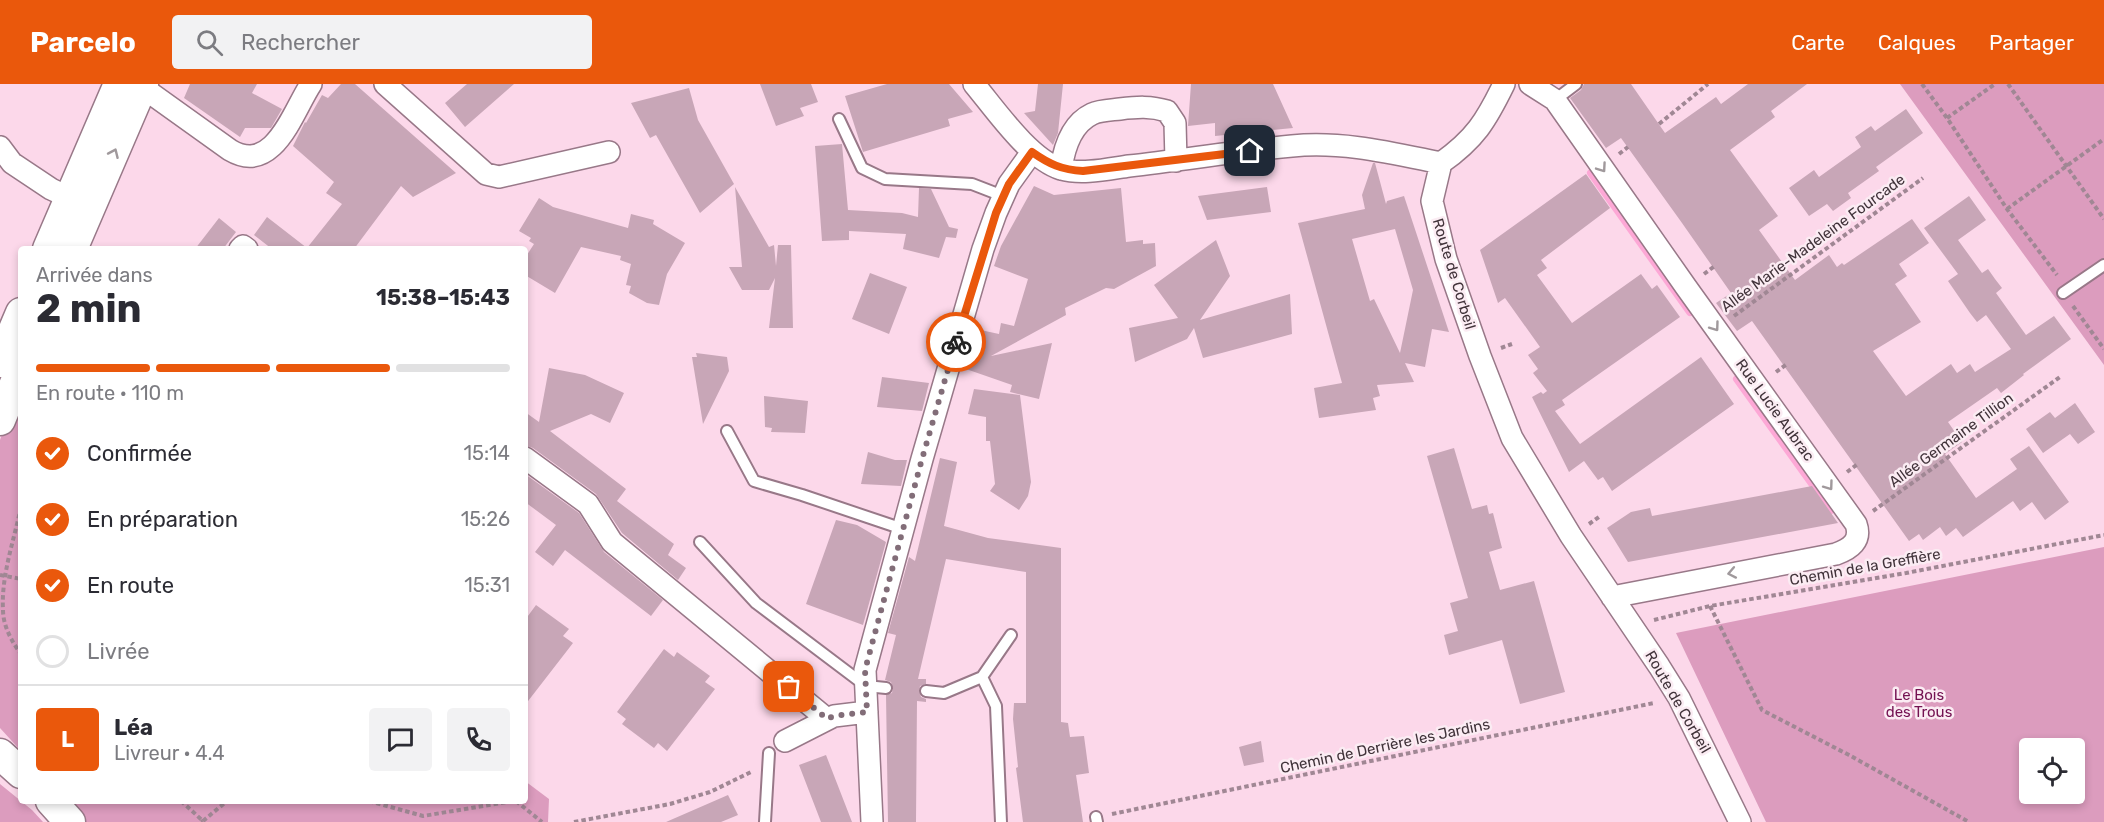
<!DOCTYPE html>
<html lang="fr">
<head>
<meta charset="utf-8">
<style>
	body { margin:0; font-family:Rubik,sans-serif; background:#f2f2f3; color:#2b2b33; height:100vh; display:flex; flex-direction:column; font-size:22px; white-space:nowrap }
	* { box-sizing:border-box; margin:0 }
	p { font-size:20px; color:#7c7c81 }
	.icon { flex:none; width:33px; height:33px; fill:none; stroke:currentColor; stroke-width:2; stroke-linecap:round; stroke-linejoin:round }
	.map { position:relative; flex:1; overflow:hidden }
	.sheet { position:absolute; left:18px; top:162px; width:510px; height:558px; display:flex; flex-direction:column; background:#fff; border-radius:6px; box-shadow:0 3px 9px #0003 }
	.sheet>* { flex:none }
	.buttons { position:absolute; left:2019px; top:654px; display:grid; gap:12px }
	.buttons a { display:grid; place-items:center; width:66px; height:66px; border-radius:6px; background:#fff; box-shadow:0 3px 9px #0003; font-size:30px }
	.pin { position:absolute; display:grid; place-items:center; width:51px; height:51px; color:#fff; margin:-26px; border-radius:12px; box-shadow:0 3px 9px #0006 }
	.courier { position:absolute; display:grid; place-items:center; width:60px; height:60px; margin:-30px; border:4px solid #ea580c; border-radius:50%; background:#fff; color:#222; box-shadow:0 2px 8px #0007 }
	.head em { font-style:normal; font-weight:700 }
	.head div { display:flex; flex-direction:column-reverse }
	.head { display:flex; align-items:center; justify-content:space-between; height:102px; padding:0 18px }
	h1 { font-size:39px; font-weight:700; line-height:45px }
	.bar { display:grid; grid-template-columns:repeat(4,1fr); gap:9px 6px; align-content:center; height:72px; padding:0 18px }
	.bar i { height:8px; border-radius:4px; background:#e1e1e2 }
	.bar .on { background:#ea580c }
	.bar p { grid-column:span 4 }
	.line { display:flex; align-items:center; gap:15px; padding:0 18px; border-top:2px solid #e1e1e2 }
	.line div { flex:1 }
	.round { display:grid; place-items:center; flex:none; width:63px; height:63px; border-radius:6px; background:#f2f2f3 }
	ol { padding:0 18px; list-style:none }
	li { display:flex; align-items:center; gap:18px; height:66px }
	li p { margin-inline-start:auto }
	li .icon { padding:6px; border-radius:50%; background:#ea580c; color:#fff; stroke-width:4 }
	li:last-child { color:#7c7c81 }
	li i { width:33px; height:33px; border:3px solid #e1e1e2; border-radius:50% }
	header { display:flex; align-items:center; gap:36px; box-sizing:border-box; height:84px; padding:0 30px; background:#ea580c; color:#fff }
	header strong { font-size:28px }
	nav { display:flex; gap:33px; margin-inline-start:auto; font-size:21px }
	.search { width:420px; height:54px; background:#f2f2f3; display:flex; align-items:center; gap:15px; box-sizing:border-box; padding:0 21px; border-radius:6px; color:#7c7c81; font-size:22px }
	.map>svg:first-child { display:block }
	.green { fill:#dc9cbe; fill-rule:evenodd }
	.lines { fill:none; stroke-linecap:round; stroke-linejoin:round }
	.stream { stroke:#fda8d6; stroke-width:8 }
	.building { fill:#c8a6b7; fill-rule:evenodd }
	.service-casing { stroke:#987888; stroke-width:14 }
	.minor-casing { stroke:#987888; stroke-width:24 }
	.secondary-casing { stroke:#987888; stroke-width:33 }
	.path { stroke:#a08794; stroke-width:4; stroke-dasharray:4.5 3; stroke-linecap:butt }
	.service { stroke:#fff; stroke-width:10 }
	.minor { stroke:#fff; stroke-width:21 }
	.secondary { stroke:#fff; stroke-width:30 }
	.oneway { stroke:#a0999c }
	.done { stroke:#826d78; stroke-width:6; stroke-dasharray:0 10.8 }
	.route { stroke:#ea580c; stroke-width:8 }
	.labels { text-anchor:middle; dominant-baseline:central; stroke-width:5; stroke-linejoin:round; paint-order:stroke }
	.street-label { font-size:15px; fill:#41333a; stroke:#fbecf3 }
	.park-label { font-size:15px; fill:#741252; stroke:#fbecf3 }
</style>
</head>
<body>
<header>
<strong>Parcelo</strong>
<div class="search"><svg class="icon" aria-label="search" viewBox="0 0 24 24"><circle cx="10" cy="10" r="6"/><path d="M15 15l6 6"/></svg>Rechercher</div>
<nav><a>Carte</a><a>Calques</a><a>Partager</a></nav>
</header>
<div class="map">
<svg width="2104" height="738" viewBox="0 0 2104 738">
	<rect width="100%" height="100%" fill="#fcd8ea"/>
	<path class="green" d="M1900 0H2104V281Z
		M12 323 21 324V667L0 644V356Z
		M2104 463V738H1766L1676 549ZM2074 664V710H2030V664Z
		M525 697 549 715 548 738H84L65 717H525Z
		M0 700 32 726 43 738H0Z"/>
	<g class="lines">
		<path class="stream" d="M1591 89 1690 228
			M1737 295 1831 426"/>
	</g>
	<path class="building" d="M190 0H257L252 9 282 25 271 44H245L240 53 184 14Z
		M341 0H355L456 89 413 113 401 102 354 165H272L254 151 267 133 307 164 342 120 326 109 334 98 293 62 305 38 306 39 322 11 328 14Z
		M467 0H514L465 43 445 19Z
		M760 0H811L818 18 800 24 804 32 776 42Z
		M887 0H949L973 28 948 35 950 42 863 68 845 12Z
		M1038 0H1063L1058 49 1053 61 1024 29 1035 27Z
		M1191 0H1273L1293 44 1215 52V39L1188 42Z
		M1584 0H1631L1665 49 1716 13 1721 20 1748 0H1807L1771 27 1775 33 1730 66 1778 132 1759 146 1795 196 1829 171 1837 183 1842 179 1844 181 1912 135 1929 159 1899 180 1907 192 1895 200 1921 238 1873 267 1906 312 1951 280 1957 289 1970 280 1975 288 2011 265 1986 231 1977 238 1970 229 1948 197 1958 190 1924 144 1969 112 1986 136 1958 156 1982 189 1988 185 1995 195 2002 204 1996 209 2026 251 2054 232 2071 255 2023 290 2024 291 2001 309 1997 304 1948 338 1962 358 1945 370 1976 414 2017 385 2010 375 2029 362 2069 418 2045 436 2032 418 2020 427 2013 417 1963 453 1956 444 1946 452 1940 443 1923 456 1919 450 1909 457 1752 237 1737 247 1716 219 1731 209 1682 139 1621 54 1606 64 1570 14 1581 6Z
		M689 4 698 36 734 100 700 129 656 51 650 54 631 19Z
		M1906 25 1923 49 1876 83 1879 87 1848 109 1851 114 1833 127 1827 120 1809 132 1789 104 1814 86 1819 93 1861 63 1855 53 1871 42 1875 47Z
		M842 60 848 126 902 129 918 133 919 104 931 105 949 143 958 145 956 154 946 153 939 174 903 165 906 150 849 147V156L822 157 815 62Z
		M1373 79H1375L1386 120 1387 117 1404 112 1449 248 1432 245 1425 283 1405 279 1414 298 1377 301 1380 312 1373 314 1376 326 1319 334 1314 304 1342 299 1298 139 1365 125 1362 111ZM1395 145 1413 206 1400 269 1374 215 1370 217 1352 155Z
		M1586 90 1610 124 1541 176 1547 184 1537 191 1572 239 1641 190 1652 205 1657 201 1680 233 1562 316 1565 321 1555 327 1580 360 1701 273 1734 320 1612 407 1603 393 1598 396 1584 377 1569 388 1532 313 1541 308 1543 310 1547 307 1533 289 1538 285 1528 271 1540 263 1505 214 1498 219 1480 166Z
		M1034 102 1054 111 1121 104 1126 158 1143 156V160L1155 159 1156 182 1114 205 1106 204 1065 224 1066 231 991 272 1052 259 1039 315 1010 308 1012 301 966 285 964 286 962 283 964 277 967 276 976 245 999 250 1001 239 1014 242 1028 195 994 182 1001 162Z
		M735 103 769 163 774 161 776 182 778 161H791L793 244H769L775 194 769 206H742L729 183H742Z
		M1267 103 1271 128 1207 136 1198 112Z
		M539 114 553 123 628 144 631 130 654 136 653 140 685 159 667 190 659 221 647 219 629 209 631 202 626 201 631 180 620 176 621 172 581 163 555 209 525 191V174L534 160 529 157 531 154 519 147Z
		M219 134 236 148 223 165H195Z
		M1216 156 1230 192 1200 236 1290 210 1292 250 1203 274 1194 244 1187 255 1135 278 1129 244 1178 234 1154 201Z
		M870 189 907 203 889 250 852 235Z
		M696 269 727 273 729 287 703 340 692 273H697Z
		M549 284 585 291 624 309 610 339 591 330 550 347 626 405 617 417 674 460 668 471 686 484 678 496 622 449 596 410 533 364 525 361V328L539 338Z
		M882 293 929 299 922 327 877 323Z
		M974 305 1020 311 1031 398 1028 412 1019 426 990 407 995 400 990 357H986V333L968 330Z
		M764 312 808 317 805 349 771 348 772 344 765 343Z
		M2075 319 2095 348 2078 360 2070 350 2043 369 2026 345 2050 328 2055 334Z
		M1454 364 1472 425 1487 421 1489 430 1493 429 1502 464 1489 468 1500 506 1534 497 1565 608 1520 620 1502 556 1449 571 1444 551 1458 547 1450 519 1468 514 1427 372Z
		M868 368 895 376H907L901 402 861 400Z
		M940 374 957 378 944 442 988 454 1061 464V638L1068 639 1070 653 1084 652 1089 689 1076 691 1083 738H1023L1016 684 1018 683 1013 635 1014 619H1026V488L946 475 918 595H926V600L920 602 919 607 921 613 926 615V618L917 617 916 738H888L886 611 892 609 893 604 891 598 885 596 896 551 888 549 909 473 915 477Z
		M525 390 579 429 604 468 663 516 651 532 565 466 553 482 535 468 556 441 525 418Z
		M1812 402 1838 439 1628 478 1607 444 1631 428 1650 424 1652 432Z
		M836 436 857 441 886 458 863 541 806 520Z
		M536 521 569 545 563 552 573 559 525 621V536Z
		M664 565 674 573 677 568 710 592 705 598 715 605 667 667 658 659 654 664 622 640 626 635 617 628Z
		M1261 657 1264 678 1244 682 1239 663Z
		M826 671 852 738H821L799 681Z
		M728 711 738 731 721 738H666Z"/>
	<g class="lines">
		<defs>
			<path id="service" d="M1555 16 1576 0
				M839 35 862 84 885 95 972 100 1003 112
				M2063 209 2104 181
				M727 347 754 397 802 411 903 445
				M700 458 756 519 866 602 886 604
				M982 593 996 622 1001 738
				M926 607 944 609 982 593 1011 551
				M1096 733 1097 738
				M765 738 769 669"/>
			<path id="minor" d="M385 0 486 90 499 93 609 68
				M974 0C995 25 1029 75 1061 85 1082 91 1108 85 1129 82 1183 76 1237 67 1292 62 1343 57 1391 69 1441 79
				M1530 0 1555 16 1686 203 1856 440C1862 457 1850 465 1836 470L1612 513
				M142 3 230 66C274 92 293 27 311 0
				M0 63 12 79 51 105 81 119
				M1441 79 1432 117 1446 175 1480 272 1512 354 1571 452 1659 582 1679 614 1740 738
				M1441 79C1475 55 1486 37 1504 0
				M1061 85C1064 64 1071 40 1092 30 1100 26 1112 26 1120 25 1137 23 1151 22 1167 27L1175 39 1176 77
				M240 165 243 162 247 165
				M525 374 588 420 612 458 827 635
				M785 657 834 632 867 628
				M872 738 865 586 922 375 983 165 996 129 1009 100 1032 68"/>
			<path id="secondary" d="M48 165 119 0
				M72 165 143 0
				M0 278 21 229
				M0 336 21 285
				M0 670 21 689
				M51 717 70 738"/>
		</defs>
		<use href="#service" class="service-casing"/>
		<use href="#minor" class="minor-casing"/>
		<use href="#secondary" class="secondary-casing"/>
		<path class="path" d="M1922 0 1947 34 2007 125 2057 191
			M2008 0 2104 135
			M1947 34 1995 0
			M1659 40 1708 0
			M1619 70 1628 63
			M2007 125 2104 55
			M1704 190 1716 181
			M2073 222 2104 265
			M1734 232 1923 94
			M1501 264 1512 260
			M1776 288 1787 280
			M1847 388 1859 379
			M21 423C14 456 1 492 3 526 3 542 12 558 21 570
			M1873 427 2060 293
			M1589 440 1599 433
			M0 491 21 495
			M1710 522 1762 626 1849 671 1969 738
			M1654 536 1710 522 1906 489 2104 451
			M181 717 203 737 201 738
			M286 717H296
			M369 717 423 732 513 717
			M516 717 542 738
			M1112 730 1654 619
			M203 737 227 717
			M574 738 670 720 710 708 751 688"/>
		<use href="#service" class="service"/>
		<use href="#minor" class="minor"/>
		<use href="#secondary" class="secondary"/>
	</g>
	<defs><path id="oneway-chevron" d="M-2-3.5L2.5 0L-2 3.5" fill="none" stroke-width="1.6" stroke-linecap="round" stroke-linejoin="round" transform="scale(1.5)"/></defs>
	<g class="oneway">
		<use href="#oneway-chevron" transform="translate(114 69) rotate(-66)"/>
		<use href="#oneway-chevron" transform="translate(1602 84) rotate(55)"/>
		<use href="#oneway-chevron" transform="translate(1715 243) rotate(54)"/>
		<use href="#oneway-chevron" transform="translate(1829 402) rotate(54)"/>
		<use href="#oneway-chevron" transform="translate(1732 489) rotate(169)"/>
	</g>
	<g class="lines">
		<path class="done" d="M789 603 827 635 834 632 867 628 865 586 922 375 956 258"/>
		<path class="route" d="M956 258 996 129 1009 100 1032 68C1049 80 1062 86 1083 87L1250 67"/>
	</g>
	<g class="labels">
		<g class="street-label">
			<text transform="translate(1813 159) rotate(-36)">Allée Marie-Madeleine Fourcade</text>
			<text transform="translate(1454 190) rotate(73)">Route de Corbeil</text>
			<text transform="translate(1775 326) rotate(54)">Rue Lucie Aubrac</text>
			<text transform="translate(1951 356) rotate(-36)">Allée Germaine Tillion</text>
			<text transform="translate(1865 483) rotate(-10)">Chemin de la Greffière</text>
			<text transform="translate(1678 618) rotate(60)">Route de Corbeil</text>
			<text transform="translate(1385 662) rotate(-12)">Chemin de Derrière les Jardins</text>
		</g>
		<g class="park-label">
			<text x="1919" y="611">Le Bois<tspan x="1919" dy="17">des Trous</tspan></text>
		</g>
	</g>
</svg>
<div class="buttons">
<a><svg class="icon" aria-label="locate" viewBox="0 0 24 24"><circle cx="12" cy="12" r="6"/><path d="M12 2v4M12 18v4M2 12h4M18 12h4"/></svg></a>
</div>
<div class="pin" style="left:789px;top:603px;background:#ea580c"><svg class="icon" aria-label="bag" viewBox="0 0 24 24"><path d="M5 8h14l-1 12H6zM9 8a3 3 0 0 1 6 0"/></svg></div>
<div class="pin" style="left:1250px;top:67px;background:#1f2937"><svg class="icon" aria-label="home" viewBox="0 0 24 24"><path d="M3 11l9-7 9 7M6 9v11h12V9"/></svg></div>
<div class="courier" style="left:956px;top:258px"><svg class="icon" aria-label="bike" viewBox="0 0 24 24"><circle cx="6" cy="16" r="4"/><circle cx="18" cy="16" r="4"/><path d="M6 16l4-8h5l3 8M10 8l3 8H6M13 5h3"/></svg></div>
<section class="sheet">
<div class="head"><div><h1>2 min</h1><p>Arrivée dans</p></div><em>15:38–15:43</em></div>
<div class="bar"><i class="on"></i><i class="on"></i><i class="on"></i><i></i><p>En route · 110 m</p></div>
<ol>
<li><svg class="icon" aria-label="check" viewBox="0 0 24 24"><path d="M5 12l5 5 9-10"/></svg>Confirmée<p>15:14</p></li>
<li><svg class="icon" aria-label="check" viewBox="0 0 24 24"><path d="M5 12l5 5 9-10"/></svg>En préparation<p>15:26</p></li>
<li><svg class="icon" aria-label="check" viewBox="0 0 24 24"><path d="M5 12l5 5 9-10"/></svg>En route<p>15:31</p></li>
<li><i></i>Livrée</li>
</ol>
<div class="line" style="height:108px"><b class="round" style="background:#ea580c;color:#fff">L</b><div><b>Léa</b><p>Livreur · 4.4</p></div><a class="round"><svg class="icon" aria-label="chat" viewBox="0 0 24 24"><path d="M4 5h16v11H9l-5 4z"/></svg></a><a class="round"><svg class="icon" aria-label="phone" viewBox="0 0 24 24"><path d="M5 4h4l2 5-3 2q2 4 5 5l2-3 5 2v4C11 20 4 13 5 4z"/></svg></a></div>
</section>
</div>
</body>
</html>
